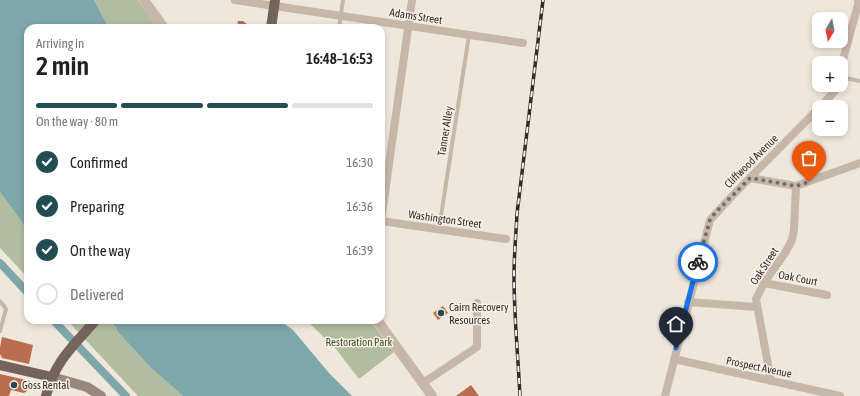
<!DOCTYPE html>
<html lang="en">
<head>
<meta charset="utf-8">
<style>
	body { margin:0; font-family:"Asap Condensed",sans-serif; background:#f6f6f6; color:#222; height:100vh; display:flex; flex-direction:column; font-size:15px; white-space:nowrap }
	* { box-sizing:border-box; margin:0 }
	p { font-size:13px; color:#767676 }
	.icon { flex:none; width:22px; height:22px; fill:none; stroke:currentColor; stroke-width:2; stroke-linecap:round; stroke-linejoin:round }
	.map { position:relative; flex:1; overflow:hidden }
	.drawer { position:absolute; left:24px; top:24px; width:361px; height:300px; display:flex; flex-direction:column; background:#fff; border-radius:12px; box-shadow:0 2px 6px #0003 }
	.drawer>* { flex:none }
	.needle { width:26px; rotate:190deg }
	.fabs { position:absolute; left:812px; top:12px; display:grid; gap:8px }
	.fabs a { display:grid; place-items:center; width:36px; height:36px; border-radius:8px; background:#fff; box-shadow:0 2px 6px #0003; font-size:20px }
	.pin { position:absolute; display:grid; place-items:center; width:34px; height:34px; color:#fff; margin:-41px -17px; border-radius:50% 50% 50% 0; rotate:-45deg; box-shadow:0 0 4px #0007 }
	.pin .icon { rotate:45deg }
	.courier { position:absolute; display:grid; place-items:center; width:40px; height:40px; margin:-20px; border:3px solid #1a73e8; border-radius:50%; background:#fff; color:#222; box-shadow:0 1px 5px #0007 }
	.head em { font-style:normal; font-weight:600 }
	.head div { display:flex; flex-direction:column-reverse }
	.head { display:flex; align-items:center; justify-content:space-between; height:68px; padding:0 12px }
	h1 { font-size:26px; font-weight:600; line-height:30px }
	.bar { display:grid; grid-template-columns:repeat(4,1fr); gap:6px 4px; align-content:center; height:48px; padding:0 12px }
	.bar i { height:5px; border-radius:3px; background:#e0e0e0 }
	.bar .current { background:#224d52 }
	.bar p { grid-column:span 4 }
	ol { padding:0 12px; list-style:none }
	li { display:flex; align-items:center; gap:12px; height:44px }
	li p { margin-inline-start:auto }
	li .icon { padding:4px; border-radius:50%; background:#224d52; color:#fff; stroke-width:4 }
	li:last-child { color:#767676 }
	li i { width:22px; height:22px; border:2px solid #e0e0e0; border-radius:50% }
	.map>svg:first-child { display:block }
	.green { fill:#b1bd9e }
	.water { fill:#7ea7aa }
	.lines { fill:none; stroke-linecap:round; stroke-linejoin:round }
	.canal { stroke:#7ea7aa; stroke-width:8 }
	.building { fill:#ba6c4f }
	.service { stroke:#c6b7a9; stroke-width:4 }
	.minor { stroke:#c6b7a9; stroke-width:8 }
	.tertiary { stroke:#c6b7a9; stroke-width:10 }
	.secondary { stroke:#9a877b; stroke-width:10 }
	.primary { stroke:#75645b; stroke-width:10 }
	.rail-casing { stroke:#342c28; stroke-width:3.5 }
	.rail { stroke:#f8f1e8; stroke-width:2; stroke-dasharray:6; stroke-linecap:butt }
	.done { stroke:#756d67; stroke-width:4; stroke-dasharray:0 7.2 }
	.route { stroke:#1a73e8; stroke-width:5 }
	.poi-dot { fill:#224d52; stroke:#f8f1e8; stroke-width:1.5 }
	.labels { text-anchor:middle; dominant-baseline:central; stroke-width:3; stroke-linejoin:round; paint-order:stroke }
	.street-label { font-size:11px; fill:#342c28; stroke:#f8f1e8 }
	.poi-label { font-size:11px; fill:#342c28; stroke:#f8f1e8; text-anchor:start }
	.park-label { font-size:11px; fill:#43502e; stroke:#f8f1e8 }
</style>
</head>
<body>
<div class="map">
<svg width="860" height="396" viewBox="0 0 860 396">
	<rect width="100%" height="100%" fill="#efe7dc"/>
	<path class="green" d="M94 0H138L158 28H109Z
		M0 192 22 222 28 235V278L0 248Z
		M67 320H108L116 327 117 331 151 368 183 396H138Z
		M306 320H370L394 352 359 379 336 349Z"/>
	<path class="water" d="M0 0H94L109 28H28V235L22 222 0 192Z
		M108 320H279L293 330 329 373 352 396H183L151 368 117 331 116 327Z"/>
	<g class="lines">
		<path class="canal" d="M0 263 28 293
			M53 320 126 396"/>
	</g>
	<path class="building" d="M238 21H243L252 28H237Z
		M443 306 448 313 438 320 433 313Z
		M2 337 33 345 29 364 2 358 0 354V347Z
		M0 374 30 381 27 391 24 393 11 390 9 396H0Z
		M471 385 479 396H456Z"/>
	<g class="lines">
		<path class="service" d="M339 28 343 0
			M841 77 860 81
			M439 229 469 35
			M0 301 6 309 0 331"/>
		<path class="minor" d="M235 0 523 43
			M412 0 381 221 506 239
			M841 67 859 1 858 0
			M820 107 834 92 836 85
			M750 178 796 186 860 163
			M764 283 827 295
			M688 302 757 307
			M674 359 840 396
			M771 381 756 299 764 283 785 253 792 240 794 229 796 186
			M423 383 477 347V303
			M665 396 710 220 732 196 819 108"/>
		<path class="tertiary" d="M144 0 164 28
			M377 320 432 396"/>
		<path class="secondary" d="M52 377 87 387 101 396"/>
		<path class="primary" d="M271 28 275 0
			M0 365 52 377
			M46 396C54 362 74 345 96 320"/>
		<defs>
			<path id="rail" d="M520 396C518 356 514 316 514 276 514 255 516 234 517 214L543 0"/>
		</defs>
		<use href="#rail" class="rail-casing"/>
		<use href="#rail" class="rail"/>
	</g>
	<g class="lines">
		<path class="done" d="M698 262 710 220 715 213 750 178 796 186 809 182"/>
		<path class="route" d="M676 348 698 262"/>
	</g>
	<g class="poi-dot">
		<circle cx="441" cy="313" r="4"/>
		<circle cx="14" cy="385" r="4"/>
	</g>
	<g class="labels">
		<g class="street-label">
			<text transform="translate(416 16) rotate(9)">Adams Street</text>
			<text transform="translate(445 131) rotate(-81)">Tanner Alley</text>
			<text transform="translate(751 161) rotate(-45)">Cliffwood Avenue</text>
			<text transform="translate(445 219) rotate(8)">Washington Street</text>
			<text transform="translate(764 266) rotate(-57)">Oak Street</text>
			<text transform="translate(798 278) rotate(11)">Oak Court</text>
			<text transform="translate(759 367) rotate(12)">Prospect Avenue</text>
		</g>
		<g class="poi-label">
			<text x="449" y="307">Cairn Recovery<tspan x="449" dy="13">Resources</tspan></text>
			<text x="22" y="385">Goss Rental</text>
		</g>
		<g class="park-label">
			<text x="359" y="342">Restoration Park</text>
		</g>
	</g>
</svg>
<div class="fabs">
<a><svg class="needle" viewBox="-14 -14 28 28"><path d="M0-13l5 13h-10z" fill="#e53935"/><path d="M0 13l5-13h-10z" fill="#767676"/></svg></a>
<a>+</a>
<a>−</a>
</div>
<div class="pin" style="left:809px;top:182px;background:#ea580c"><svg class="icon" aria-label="bag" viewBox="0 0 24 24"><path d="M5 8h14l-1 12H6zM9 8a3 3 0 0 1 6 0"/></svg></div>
<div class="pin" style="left:676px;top:348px;background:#1f2937"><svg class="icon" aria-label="home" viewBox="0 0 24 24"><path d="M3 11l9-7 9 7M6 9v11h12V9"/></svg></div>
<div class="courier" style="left:698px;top:262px"><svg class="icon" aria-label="bike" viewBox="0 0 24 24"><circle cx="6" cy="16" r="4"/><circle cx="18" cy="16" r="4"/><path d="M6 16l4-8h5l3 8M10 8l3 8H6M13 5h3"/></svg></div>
<section class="drawer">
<div class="head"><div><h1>2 min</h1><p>Arriving in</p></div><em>16:48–16:53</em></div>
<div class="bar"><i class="current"></i><i class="current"></i><i class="current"></i><i></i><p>On the way · 80 m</p></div>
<ol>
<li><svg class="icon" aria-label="check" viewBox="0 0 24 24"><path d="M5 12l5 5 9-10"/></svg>Confirmed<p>16:30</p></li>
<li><svg class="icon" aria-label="check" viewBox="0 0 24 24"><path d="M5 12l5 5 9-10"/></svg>Preparing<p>16:36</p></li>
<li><svg class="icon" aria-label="check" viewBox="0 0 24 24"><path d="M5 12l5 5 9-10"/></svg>On the way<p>16:39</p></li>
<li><i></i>Delivered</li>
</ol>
</section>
</div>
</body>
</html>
